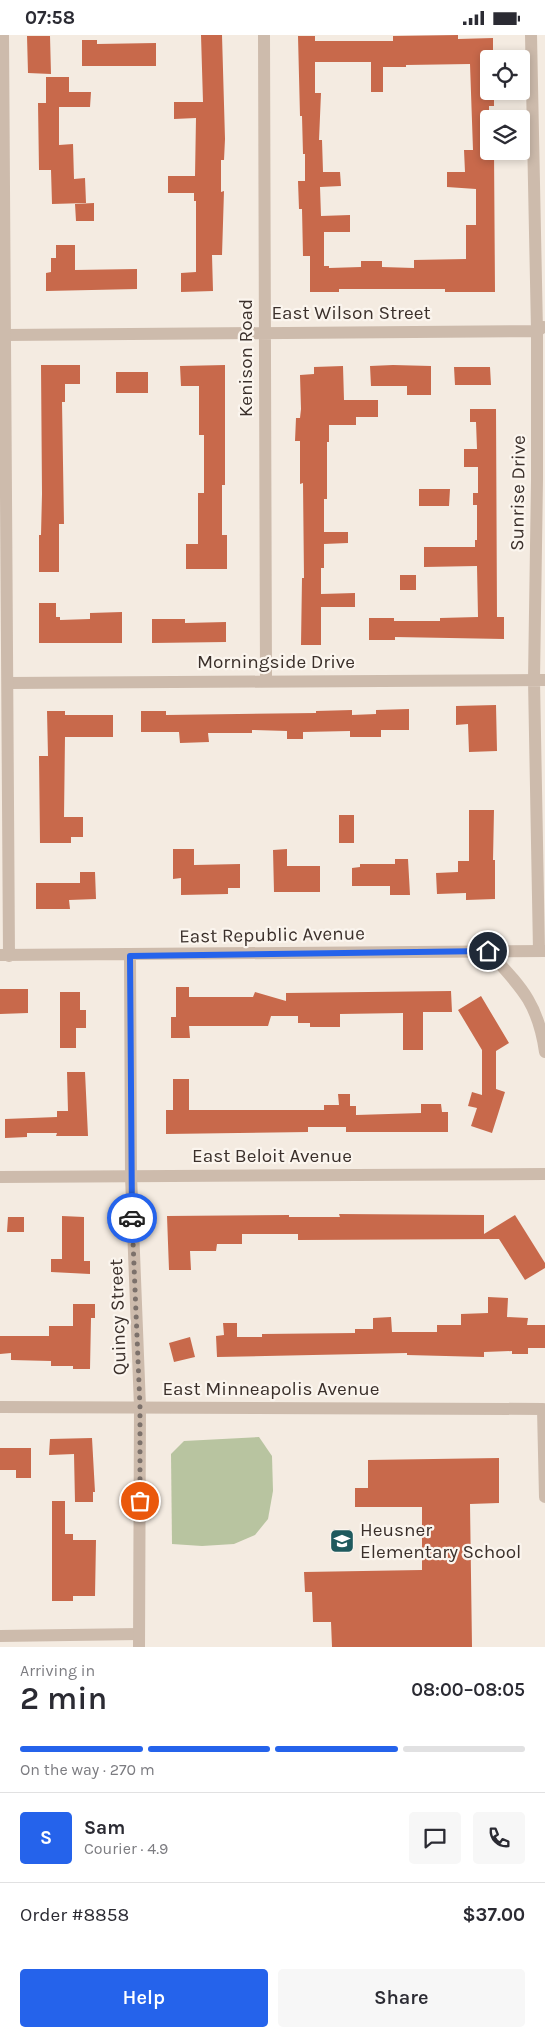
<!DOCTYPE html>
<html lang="en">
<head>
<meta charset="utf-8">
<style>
	body { margin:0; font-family:Karla,sans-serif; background:#f7f7f7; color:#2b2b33; height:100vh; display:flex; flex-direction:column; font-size:19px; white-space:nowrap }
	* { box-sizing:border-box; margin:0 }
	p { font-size:16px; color:#7c7c81 }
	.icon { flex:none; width:28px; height:28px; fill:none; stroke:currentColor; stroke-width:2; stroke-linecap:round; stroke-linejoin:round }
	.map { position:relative; height:1612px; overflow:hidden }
	.drawer { display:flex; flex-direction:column; background:#fff; flex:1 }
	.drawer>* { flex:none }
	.buttons { position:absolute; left:480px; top:15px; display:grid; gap:10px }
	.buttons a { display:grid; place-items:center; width:50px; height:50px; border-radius:5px; background:#fff; box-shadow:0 2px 8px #0003; font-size:25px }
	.pin { position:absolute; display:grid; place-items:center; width:42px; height:42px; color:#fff; margin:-21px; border:2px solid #fff; border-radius:50%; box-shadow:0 1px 5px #0007 }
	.courier { position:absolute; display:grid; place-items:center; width:50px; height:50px; margin:-25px; border:4px solid #2563eb; border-radius:50%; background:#fff; color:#222; box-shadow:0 1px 6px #0007 }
	.overview em { font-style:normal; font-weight:600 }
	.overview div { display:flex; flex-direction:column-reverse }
	.overview { display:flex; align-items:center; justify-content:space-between; height:85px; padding:0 20px }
	h1 { font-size:32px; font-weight:600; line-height:38px }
	.bar { display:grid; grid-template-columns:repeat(4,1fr); gap:8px 5px; align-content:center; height:60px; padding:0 20px }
	.bar i { height:6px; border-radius:4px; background:#e1e1e2 }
	.bar .active { background:#2563eb }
	.bar p { grid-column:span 4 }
	.line { display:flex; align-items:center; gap:12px; padding:0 20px; border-top:1px solid #e1e1e2 }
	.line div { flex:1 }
	.round { display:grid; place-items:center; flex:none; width:52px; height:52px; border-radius:5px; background:#f7f7f7 }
	.primary-button { display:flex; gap:10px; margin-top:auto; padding:10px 20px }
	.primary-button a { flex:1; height:58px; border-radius:5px; background:#2563eb; color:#fff; font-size:20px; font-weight:600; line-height:58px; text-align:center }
	.primary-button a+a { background:#f7f7f7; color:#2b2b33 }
	.status { display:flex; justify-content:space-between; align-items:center; height:35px; padding:0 25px; background:#fff; direction:ltr }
	.status svg { height:14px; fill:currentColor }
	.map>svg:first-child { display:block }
	.green { fill:#b8c4a0 }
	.building { fill:#c8694b; fill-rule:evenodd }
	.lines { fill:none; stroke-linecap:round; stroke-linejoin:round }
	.minor { stroke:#cdbbac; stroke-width:12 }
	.tertiary { stroke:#cdbbac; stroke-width:12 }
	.done { stroke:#7c716b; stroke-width:5; stroke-dasharray:0 9 }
	.route { stroke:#2563eb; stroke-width:6 }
	.labels { text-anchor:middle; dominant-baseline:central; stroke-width:4.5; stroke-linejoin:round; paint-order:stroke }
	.street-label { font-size:19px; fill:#3b302b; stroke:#fbf5ee }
	.poi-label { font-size:19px; fill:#3b302b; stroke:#fbf5ee; text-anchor:start }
</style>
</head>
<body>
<div class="status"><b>07:58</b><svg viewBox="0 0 49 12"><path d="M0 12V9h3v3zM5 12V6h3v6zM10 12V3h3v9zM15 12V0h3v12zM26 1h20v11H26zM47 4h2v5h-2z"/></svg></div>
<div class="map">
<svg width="545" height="1612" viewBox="0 0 545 1612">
	<rect width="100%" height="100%" fill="#f4ebe1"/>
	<path class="green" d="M259 1402 272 1421 273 1456 268 1484 255 1500 234 1509 202 1511 172 1509 171 1419 184 1406Z"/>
	<path class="building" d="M201 0H222L225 104 224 125H221V157L224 156 222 220H212L213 256 181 257V238L196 237V166H194V158H168V141H195L196 83 174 84V67H203Z
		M458 0V4L493 3V24H489V56H494V71H489V116H494L495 257H445V254H339V257H310V221H303L302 174H299L298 146H305V119H303L302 81H300L298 1H315V6H393V1ZM315 27H371V57H383V32H406V30L470 29 473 115H464L465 137H447V152L476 154V190H466V224L414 225V233L382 232V226H361V232L329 233V231H324V197H350V180L321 181 320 152 341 151 340 137H323L322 105H319L321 58H315Z
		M27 1H50L51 39 28 38Z
		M82 5H97V9L156 8V31H82Z
		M46 42H69V57H91L90 72H59V110L73 109 74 144 85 143 86 168 52 169 51 135H39L38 68H46Z
		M94 168V186H76L75 169Z
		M56 210H75V235L137 234V254L46 256V238L51 237V223H56Z
		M41 330H80V349H65V367H62L64 489H59V537H39V500H41L42 459Z
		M225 330V450H222V500H227V534H186V509H198V458H204V400H199V351H181L180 331Z
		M393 330 431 331V360H407V351H371L370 331Z
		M343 331 344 365H378V382H356V390H329V407H327V464H324V497H348V508L324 509V533H321V559L355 558V572H321V610H301L302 543H304L303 448 300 449V406H295L296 383H300L301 374 300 340 314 339V332Z
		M454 332H490L491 350H455Z
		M116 337H148V358H116Z
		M470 374H496L497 582H504V604L395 602V605H369V583H394V586H440V583L478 582 477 531 424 532V512H475V505H477V470H473V458H478V432H464V414H477L476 387H470Z
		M419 454H450L449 471H419Z
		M400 540H416V555H400Z
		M39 568H56V582H60V585L90 584V578L122 577V608H39Z
		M152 584H185V588L226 587V607L152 608Z
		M496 670 497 716 469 717 468 689 456 690V671Z
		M409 674V695H381V702H350V696L303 697V704H287V696L252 695V698H208L209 707 180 708 179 697H141V676H166V680L316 678V676L352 675V680L376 679V675Z
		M47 676H65V680H113V702H65L64 782H83V802H71V808H40L39 721H48Z
		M469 775H494L493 825H495V864L466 865V858L437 859 436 838 458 837V826H469Z
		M339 780H354V808H339Z
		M173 814H194V830L240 829V853H228V859L181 860V843L173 844Z
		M287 814V831H320V857H274L273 815Z
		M395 824H408L410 860H390V851H352V833L360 832V829H395Z
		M80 837H95L96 864 69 865 70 874H36V848H80Z
		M176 952H189V962H253L255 957 286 966V958L451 956 452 977H423V1015H403V978L340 979V992H310V988H298V981H271L268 991H189L190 1003H171V982H176Z
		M0 954H28V978L0 979Z
		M60 957H80V975H86V993H76V1013H60Z
		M481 961 509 1008 496 1016V1054L505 1057 492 1098 471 1091 477 1073 468 1071 472 1057 482 1060V1015L458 975Z
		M67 1037H85L88 1101H56L57 1098H27V1102L5 1103V1084L57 1082V1076H68Z
		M173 1044H189V1075H324V1070H339L338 1059H350V1071H356V1080L421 1078V1069H441L442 1077H448V1097H346V1092H308V1097L166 1099V1075H173Z
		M339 1179 484 1180V1199L515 1180 545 1228V1233L525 1245 499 1204 298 1205V1199H242V1209H217L216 1216H190L191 1235H169L167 1181 289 1180V1182H340Z
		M62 1181 84 1182V1226H90V1239L51 1237V1224H62Z
		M8 1182H24V1197H7Z
		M488 1262 508 1263 507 1282 528 1283 527 1290H545V1313H528V1319H512V1316L484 1317V1322L407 1320V1318L217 1322 216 1301 224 1300 223 1288H237V1302H262V1299L355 1298V1294H373V1283L391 1282 392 1297H437V1290H461V1279L488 1278Z
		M73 1269H95V1283H91L90 1334H73V1331H51V1326L11 1325V1318L0 1319V1301H49V1291H73Z
		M190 1302 195 1322 174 1327 169 1308Z
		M92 1403 95 1457H93V1467H75L74 1419 49 1420 50 1404Z
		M0 1413H31V1443H16V1435H0Z
		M499 1423V1468L470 1469 472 1612H332L331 1587H313L312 1557H305L304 1537 422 1535V1472H355V1453H368V1425Z
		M52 1466H65V1499H73V1505H96L95 1561H73V1566H52Z"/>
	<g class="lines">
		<path class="minor" d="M264 0 266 646
			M531 0 537 296V444L534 645 539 916
			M5 300 537 296 543 292
			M8 648 545 645
			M488 916C520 951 538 967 545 1017
			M0 1142 545 1139
			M0 1372 543 1374 545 1462
			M0 1601 139 1599"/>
		<path class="tertiary" d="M3 0 9 921
			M0 920 545 916
			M130 921 131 1141 140 1372 139 1612"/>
	</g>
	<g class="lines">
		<path class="done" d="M132 1183 140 1372V1466"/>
		<path class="route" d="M132 1183 130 921 488 916"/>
	</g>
	<defs>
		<symbol id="school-square" viewBox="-11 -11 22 22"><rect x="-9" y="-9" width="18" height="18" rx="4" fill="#1f5a5e" stroke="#fbf5ee"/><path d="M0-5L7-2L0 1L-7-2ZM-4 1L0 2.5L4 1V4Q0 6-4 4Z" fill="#fff"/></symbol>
	</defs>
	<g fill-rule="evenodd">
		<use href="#school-square" x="328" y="1492" width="28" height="28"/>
	</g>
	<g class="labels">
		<g class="street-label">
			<text x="351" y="278">East Wilson Street</text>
			<text transform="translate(246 323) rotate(-90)">Kenison Road</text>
			<text transform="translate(518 458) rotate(-89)">Sunrise Drive</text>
			<text x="276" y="627">Morningside Drive</text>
			<text transform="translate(272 900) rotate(-1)">East Republic Avenue</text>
			<text x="272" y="1121">East Beloit Avenue</text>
			<text transform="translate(118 1282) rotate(-92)">Quincy Street</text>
			<text x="271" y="1354">East Minneapolis Avenue</text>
		</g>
		<g class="poi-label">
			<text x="360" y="1495">Heusner<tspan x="360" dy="22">Elementary School</tspan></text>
		</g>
	</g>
</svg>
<div class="buttons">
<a><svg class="icon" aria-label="locate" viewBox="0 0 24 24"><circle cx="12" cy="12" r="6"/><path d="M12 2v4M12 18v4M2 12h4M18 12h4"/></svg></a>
<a><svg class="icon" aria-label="layers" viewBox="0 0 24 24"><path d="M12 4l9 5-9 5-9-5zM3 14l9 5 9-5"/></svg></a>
</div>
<div class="pin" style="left:140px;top:1466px;background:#ea580c"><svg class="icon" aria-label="bag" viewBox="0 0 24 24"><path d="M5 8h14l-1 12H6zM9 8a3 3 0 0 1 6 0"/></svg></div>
<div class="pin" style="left:488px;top:916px;background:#1f2937"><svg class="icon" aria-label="home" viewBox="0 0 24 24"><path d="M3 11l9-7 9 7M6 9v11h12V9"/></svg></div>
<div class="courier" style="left:132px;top:1183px"><svg class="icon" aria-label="car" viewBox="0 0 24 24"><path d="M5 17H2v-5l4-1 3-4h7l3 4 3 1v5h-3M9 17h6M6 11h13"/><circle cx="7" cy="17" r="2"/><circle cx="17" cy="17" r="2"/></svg></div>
</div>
<section class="drawer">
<div class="overview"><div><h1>2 min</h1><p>Arriving in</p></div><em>08:00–08:05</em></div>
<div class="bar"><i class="active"></i><i class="active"></i><i class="active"></i><i></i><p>On the way · 270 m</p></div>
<div class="line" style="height:90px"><b class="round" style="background:#2563eb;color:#fff">S</b><div><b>Sam</b><p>Courier · 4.9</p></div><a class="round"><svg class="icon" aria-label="chat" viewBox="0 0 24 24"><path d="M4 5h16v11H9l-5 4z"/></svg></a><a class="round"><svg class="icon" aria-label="phone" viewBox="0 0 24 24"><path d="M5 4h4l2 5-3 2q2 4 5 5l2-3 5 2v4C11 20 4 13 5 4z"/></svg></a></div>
<div class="line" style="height:65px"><div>Order #8858</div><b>$37.00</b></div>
<div class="primary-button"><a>Help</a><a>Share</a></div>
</section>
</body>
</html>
